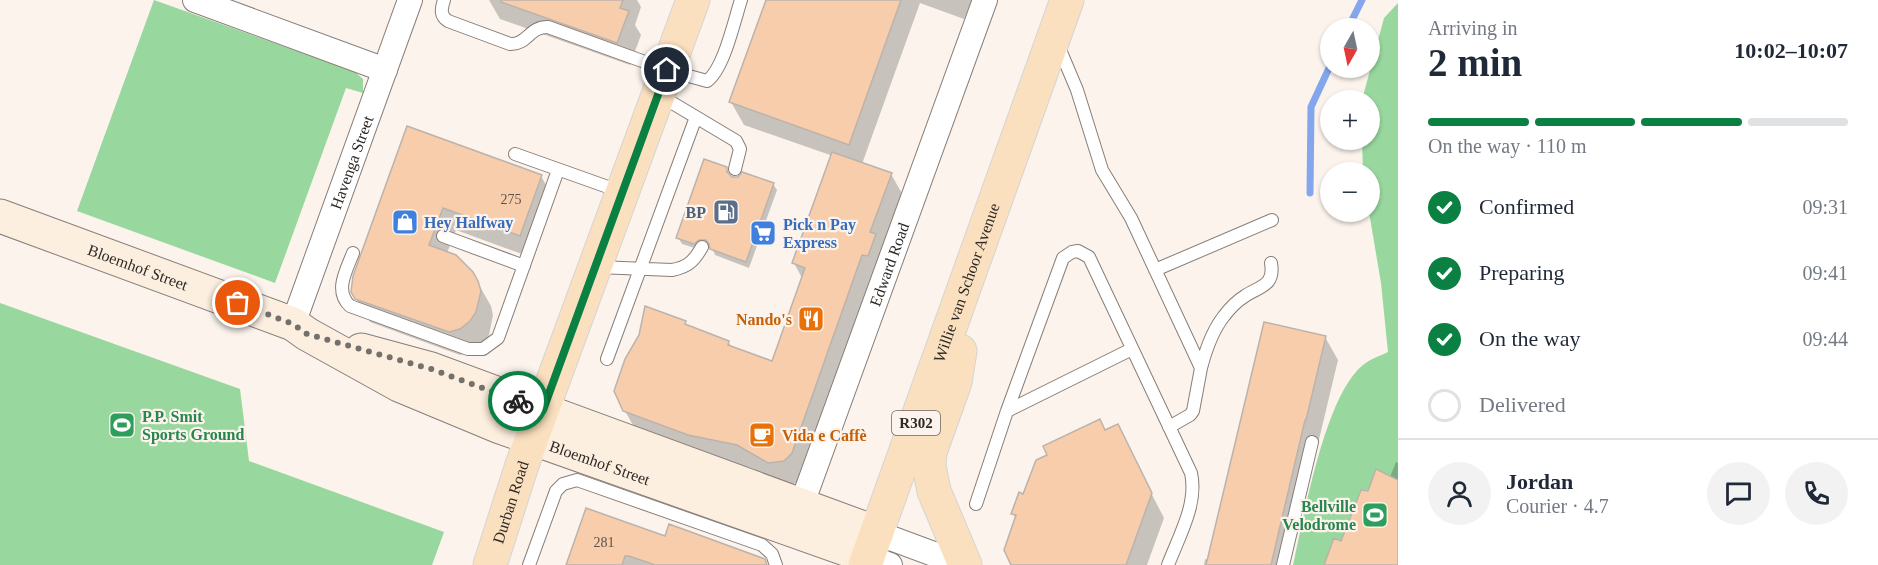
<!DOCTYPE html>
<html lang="en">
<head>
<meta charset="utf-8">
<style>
	body { margin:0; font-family:"Times New Roman",serif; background:#f2f2f3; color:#1f2937; height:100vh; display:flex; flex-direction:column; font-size:22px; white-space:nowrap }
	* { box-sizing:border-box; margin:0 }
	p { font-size:20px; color:#747a83 }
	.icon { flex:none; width:33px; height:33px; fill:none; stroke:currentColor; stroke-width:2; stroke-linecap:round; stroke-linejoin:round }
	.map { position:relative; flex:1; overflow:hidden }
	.details { display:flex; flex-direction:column; background:#fff; width:480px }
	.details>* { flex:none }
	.needle { width:39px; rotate:189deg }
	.tools { position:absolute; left:1320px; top:18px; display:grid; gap:12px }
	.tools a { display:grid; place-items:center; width:60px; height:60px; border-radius:50%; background:#fff; box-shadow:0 2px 4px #0004; font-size:30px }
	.pin { position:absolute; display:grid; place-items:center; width:51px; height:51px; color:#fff; margin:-26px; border:3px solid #fff; border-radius:50%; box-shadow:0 2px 6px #0007 }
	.courier { position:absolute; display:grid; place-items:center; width:60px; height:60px; margin:-30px; border:4px solid #0b8043; border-radius:50%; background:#fff; color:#222; box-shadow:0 2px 8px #0007 }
	.summary em { font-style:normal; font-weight:700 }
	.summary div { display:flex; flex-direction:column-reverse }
	.summary { display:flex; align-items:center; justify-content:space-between; height:102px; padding:0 30px }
	h1 { font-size:39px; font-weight:700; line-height:45px }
	.bar { display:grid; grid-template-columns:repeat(4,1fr); gap:9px 6px; align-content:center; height:72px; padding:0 30px }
	.bar i { height:8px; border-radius:4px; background:#e0e1e3 }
	.bar .selected { background:#0b8043 }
	.bar p { grid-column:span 4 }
	.line { display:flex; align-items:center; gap:15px; padding:0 30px; border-top:2px solid #e0e1e3 }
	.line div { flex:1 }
	.round { display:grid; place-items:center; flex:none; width:63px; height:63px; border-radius:32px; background:#f2f2f3 }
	ol { padding:0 30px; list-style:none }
	li { display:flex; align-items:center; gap:18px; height:66px }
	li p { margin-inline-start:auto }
	li .icon { padding:6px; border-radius:50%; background:#0b8043; color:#fff; stroke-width:4 }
	li:last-child { color:#747a83 }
	li i { width:33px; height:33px; border:3px solid #e0e1e3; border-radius:50% }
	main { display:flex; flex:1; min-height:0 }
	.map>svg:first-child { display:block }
	.green { fill:#98d79e }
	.shadow { fill:#0003 }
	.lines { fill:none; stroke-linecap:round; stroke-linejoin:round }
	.stream { stroke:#84a6ec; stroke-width:7 }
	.building { fill:#f8cdac; stroke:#bbb3ac; stroke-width:1.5 }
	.lane-casing { stroke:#867e78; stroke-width:14 }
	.street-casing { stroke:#867e78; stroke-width:26 }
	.secondary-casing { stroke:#867e78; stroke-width:35 }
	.primary-casing { stroke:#d5d4d4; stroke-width:35 }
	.lane { stroke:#fff; stroke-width:12 }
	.street { stroke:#fff; stroke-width:24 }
	.secondary { stroke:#fdefdf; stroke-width:33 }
	.primary { stroke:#fbe0bf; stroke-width:33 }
	.done { stroke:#74706c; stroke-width:6; stroke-dasharray:0 10.8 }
	.route { stroke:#0b8043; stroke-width:8 }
	.labels { text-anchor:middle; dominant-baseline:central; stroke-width:4.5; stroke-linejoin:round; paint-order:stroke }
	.number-label { font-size:14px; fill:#5f5248 }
	.shield { fill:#fbf3ec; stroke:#6a6662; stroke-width:1.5 }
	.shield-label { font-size:15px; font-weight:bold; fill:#2c2927 }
	.street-label { font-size:16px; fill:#2c2927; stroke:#fbf3ec }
	.service-label { font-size:16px; font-weight:bold; fill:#4e5e75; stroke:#fbf3ec; text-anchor:end }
	.shop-label { font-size:16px; font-weight:bold; fill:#366cbe; stroke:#fbf3ec; text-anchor:start }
	.food-label { font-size:16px; font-weight:bold; fill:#c56008; stroke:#fbf3ec; text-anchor:end }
	.leisure-label { font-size:16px; font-weight:bold; fill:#27864d; stroke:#fbf3ec; text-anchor:start }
</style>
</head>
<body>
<main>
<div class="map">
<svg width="1398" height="565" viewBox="0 0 1398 565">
	<rect width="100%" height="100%" fill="#fbf3ec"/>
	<path class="green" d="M154 0 355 72 363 79V93L346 88 275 283 77 211Z
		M1398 3V565H1293C1304 516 1325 395 1363 365 1370 359 1380 356 1388 352L1381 283 1369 212 1370 172H1363L1362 140H1370V100H1362L1384 18Z
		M0 303 240 389 249 461 444 532 432 565H0Z"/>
	<path class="shadow" d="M489 0H637L641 7 635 25 641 35 630 65 500 19Z
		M766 0H972L964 19 920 3 862 164 891 174 904 197 797 483 782 486 752 468 703 458 638 434 625 411 685 322 688 327 728 342 732 347 773 363 803 280 794 263 833 156 744 125 731 102Z
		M408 128 541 176 554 199 533 258 456 230 447 253 472 273 491 306 493 315 489 335 483 344 473 351 460 355 370 322 352 292Z
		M726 168 732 178 773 184 777 190 749 268 715 255 711 245H702L698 249 682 244 678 237Z
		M1325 337 1338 360 1289 565H1204L1205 559 1209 560Z
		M1117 426 1164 518 1147 565H1013L1016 519 1013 513 1024 496 1105 432Z
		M1396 462 1398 463V565H1326L1342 543 1369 493 1390 477Z
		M666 538 755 565H568Z"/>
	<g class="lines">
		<path class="stream" d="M1348 28 1362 0
			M1310 193 1311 107 1330 66"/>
	</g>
	<path class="building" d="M502 0H623L620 8 629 11 617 43 501 2Z
		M766 0H901L849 145 729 102Z
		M407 126 542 175 520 236 443 208 429 245 456 255 473 272 478 281 481 291 476 312 470 321 460 329 449 332 355 299 351 292 353 276Z
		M832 152 892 173 870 232 876 234 868 256 862 255 792 453 784 461 768 463 737 445 688 435 623 411 614 391 625 359 639 335 645 306 686 321 685 324 729 341 728 345 772 361 805 268 792 263Z
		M704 159 727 167V172L732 177H738L742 172 774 183 746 262 710 249 709 244 706 240H699L694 244 676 238Z
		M1264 322 1326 336 1306 420H1305L1271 565H1206Z
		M1100 419 1105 430 1118 424 1152 493 1126 565H1011L1004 550 1016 515 1011 514 1019 492 1023 494 1036 460 1047 455 1043 446Z
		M1376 469 1398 480V565H1324L1334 538 1341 541 1361 490 1368 491Z
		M586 508 665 536 669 524 765 559 767 565H655L629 556H625L622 565H566Z"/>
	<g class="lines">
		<defs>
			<path id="lane" d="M444 0C441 9 440 16 448 21L510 44C527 45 530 26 548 27L667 70 707 81C724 69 734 21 741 0
				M1058 45 1077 90 1102 170 1131 218 1201 368 1193 411 1190 415 1169 427
				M659 95 736 141 740 149 735 169
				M515 154 622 192
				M443 236 524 266
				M353 253C346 271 334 291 350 306L468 349H483L498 338 558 170
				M597 267 672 270C688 267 694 261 702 247
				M1155 270 1272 220
				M607 359 696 117
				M1201 368C1206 349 1212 331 1224 316 1230 308 1237 301 1245 296 1260 286 1275 286 1271 263
				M1007 411 1063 258 1072 252 1078 251 1089 257 1191 473C1198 504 1179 536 1168 565
				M976 504 1007 411 1132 349
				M529 565 556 491 563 484 577 480 762 545 772 554 776 565
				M1283 565 1312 442"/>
			<g id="street">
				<path d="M195 0 385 70"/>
				<path id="s1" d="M293 324 410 0"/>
				<path id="s2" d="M796 520 985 0"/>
				<path d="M877 533 947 559 959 565"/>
				<path d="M868 557 890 565"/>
			</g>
			<g id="secondary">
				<path id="s3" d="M0 216 293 324 307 334 399 385 500 427 868 557"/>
				<path d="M361 350 431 369 877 533"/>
			</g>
			<g id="primary">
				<path d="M960 351 955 382 930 452 929 466 934 491 965 565"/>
				<path id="s4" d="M490 565 522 465 693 0"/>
				<path id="s5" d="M865 565 1067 0"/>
			</g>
		</defs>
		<use href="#lane" class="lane-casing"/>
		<use href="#street" class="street-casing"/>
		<use href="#secondary" class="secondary-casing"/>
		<use href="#primary" class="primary-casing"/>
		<use href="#lane" class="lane"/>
		<use href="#street" class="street"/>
		<use href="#secondary" class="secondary"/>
		<use href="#primary" class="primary"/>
	</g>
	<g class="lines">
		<path class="done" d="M238 303 293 324 307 334 431 369 518 401"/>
		<path class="route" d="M518 401 543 410 667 70"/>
	</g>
	<defs>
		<symbol id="fuel-square" viewBox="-11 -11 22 22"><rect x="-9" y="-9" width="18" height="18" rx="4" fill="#5c6f8a" stroke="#fbf3ec"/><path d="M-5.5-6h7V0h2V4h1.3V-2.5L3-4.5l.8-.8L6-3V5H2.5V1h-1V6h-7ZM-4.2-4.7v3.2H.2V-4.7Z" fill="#fff"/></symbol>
		<symbol id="shop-square" viewBox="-11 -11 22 22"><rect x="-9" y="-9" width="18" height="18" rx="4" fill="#3f7fe0" stroke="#fbf3ec"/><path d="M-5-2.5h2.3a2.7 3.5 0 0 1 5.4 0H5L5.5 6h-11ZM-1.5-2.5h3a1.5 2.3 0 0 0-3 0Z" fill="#fff"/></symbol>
		<symbol id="supermarket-square" viewBox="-11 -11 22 22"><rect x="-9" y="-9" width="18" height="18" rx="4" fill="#3f7fe0" stroke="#fbf3ec"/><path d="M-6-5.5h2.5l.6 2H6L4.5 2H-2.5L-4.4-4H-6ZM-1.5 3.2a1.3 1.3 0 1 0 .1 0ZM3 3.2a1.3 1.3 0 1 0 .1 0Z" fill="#fff"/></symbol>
		<symbol id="restaurant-square" viewBox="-11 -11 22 22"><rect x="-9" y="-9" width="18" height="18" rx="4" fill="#e8710a" stroke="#fbf3ec"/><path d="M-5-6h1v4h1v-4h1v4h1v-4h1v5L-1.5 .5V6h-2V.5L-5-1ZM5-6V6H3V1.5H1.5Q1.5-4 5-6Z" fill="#fff"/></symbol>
		<symbol id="stadium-square" viewBox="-11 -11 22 22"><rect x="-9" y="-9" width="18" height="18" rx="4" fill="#2e9e5b" stroke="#fbf3ec"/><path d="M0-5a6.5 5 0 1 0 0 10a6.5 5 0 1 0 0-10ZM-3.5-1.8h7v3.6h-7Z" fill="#fff"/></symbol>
		<symbol id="cafe-square" viewBox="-11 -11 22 22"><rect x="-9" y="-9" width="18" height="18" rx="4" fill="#e8710a" stroke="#fbf3ec"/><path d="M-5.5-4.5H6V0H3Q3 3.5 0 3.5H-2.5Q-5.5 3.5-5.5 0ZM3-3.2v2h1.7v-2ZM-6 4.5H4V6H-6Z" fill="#fff"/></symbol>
	</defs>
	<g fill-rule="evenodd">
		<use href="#fuel-square" x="711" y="197" width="30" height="30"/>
		<use href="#shop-square" x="390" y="207" width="30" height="30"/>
		<use href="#supermarket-square" x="748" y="218" width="30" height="30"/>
		<use href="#restaurant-square" x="796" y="304" width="30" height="30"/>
		<use href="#stadium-square" x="107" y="410" width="30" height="30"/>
		<use href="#cafe-square" x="747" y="420" width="30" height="30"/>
		<use href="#stadium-square" x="1360" y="500" width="30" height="30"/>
	</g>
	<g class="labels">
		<g class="number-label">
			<text x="511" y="199">275</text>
			<text x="604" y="542">281</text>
		</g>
		<rect class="shield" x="892" y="411" width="48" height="24" rx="4.5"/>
		<g class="shield-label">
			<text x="916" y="423">R302</text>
		</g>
		<g class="street-label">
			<text stroke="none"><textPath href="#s1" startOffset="172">Havenga Street</textPath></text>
			<text stroke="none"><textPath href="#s2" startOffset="272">Edward Road</textPath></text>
			<text stroke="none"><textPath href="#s3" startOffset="147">Bloemhof Street</textPath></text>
			<text stroke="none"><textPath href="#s5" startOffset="300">Willie van Schoor Avenue</textPath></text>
			<text stroke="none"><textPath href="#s3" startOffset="650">Bloemhof Street</textPath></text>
			<text stroke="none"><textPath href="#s4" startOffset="66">Durban Road</textPath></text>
		</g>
		<g class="service-label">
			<text x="706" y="212">BP</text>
		</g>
		<g class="shop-label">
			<text x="424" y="222">Hey Halfway</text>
			<text x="783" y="224">Pick n Pay<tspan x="783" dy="18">Express</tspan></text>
		</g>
		<g class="food-label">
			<text x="792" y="319">Nando's</text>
			<text x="782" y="435" text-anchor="start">Vida e Caffè</text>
		</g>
		<g class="leisure-label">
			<text x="142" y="416">P.P. Smit<tspan x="142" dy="18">Sports Ground</tspan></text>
			<text x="1356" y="506" text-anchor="end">Bellville<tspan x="1356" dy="18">Velodrome</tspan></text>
		</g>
	</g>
</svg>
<div class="tools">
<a><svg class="needle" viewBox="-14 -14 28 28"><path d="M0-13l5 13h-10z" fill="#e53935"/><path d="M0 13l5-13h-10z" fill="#747a83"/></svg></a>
<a>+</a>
<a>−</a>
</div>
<div class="pin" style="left:238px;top:303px;background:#ea580c"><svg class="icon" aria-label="bag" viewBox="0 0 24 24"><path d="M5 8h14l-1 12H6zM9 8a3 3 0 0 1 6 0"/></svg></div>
<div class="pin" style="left:667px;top:70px;background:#1f2937"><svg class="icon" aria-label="home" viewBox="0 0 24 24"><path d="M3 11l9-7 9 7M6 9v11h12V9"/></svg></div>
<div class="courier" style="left:518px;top:401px"><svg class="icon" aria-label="bike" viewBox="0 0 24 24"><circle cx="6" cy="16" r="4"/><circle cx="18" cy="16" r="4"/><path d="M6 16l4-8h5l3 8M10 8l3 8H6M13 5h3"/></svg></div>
</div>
<section class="details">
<div class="summary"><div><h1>2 min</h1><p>Arriving in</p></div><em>10:02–10:07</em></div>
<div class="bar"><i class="selected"></i><i class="selected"></i><i class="selected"></i><i></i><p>On the way · 110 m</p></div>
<ol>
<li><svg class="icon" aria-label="check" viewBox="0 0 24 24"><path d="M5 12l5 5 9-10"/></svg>Confirmed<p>09:31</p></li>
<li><svg class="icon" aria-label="check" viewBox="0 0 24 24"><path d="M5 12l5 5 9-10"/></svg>Preparing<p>09:41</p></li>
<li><svg class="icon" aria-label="check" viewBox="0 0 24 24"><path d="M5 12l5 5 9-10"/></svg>On the way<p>09:44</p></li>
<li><i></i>Delivered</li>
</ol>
<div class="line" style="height:108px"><a class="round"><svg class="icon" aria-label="person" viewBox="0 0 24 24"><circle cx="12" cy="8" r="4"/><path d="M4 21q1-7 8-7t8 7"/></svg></a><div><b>Jordan</b><p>Courier · 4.7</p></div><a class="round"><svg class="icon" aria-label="chat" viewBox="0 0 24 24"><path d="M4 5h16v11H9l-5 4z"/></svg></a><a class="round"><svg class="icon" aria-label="phone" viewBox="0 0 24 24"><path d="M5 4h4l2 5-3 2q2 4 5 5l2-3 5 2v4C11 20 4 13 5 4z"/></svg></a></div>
</section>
</main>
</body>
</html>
